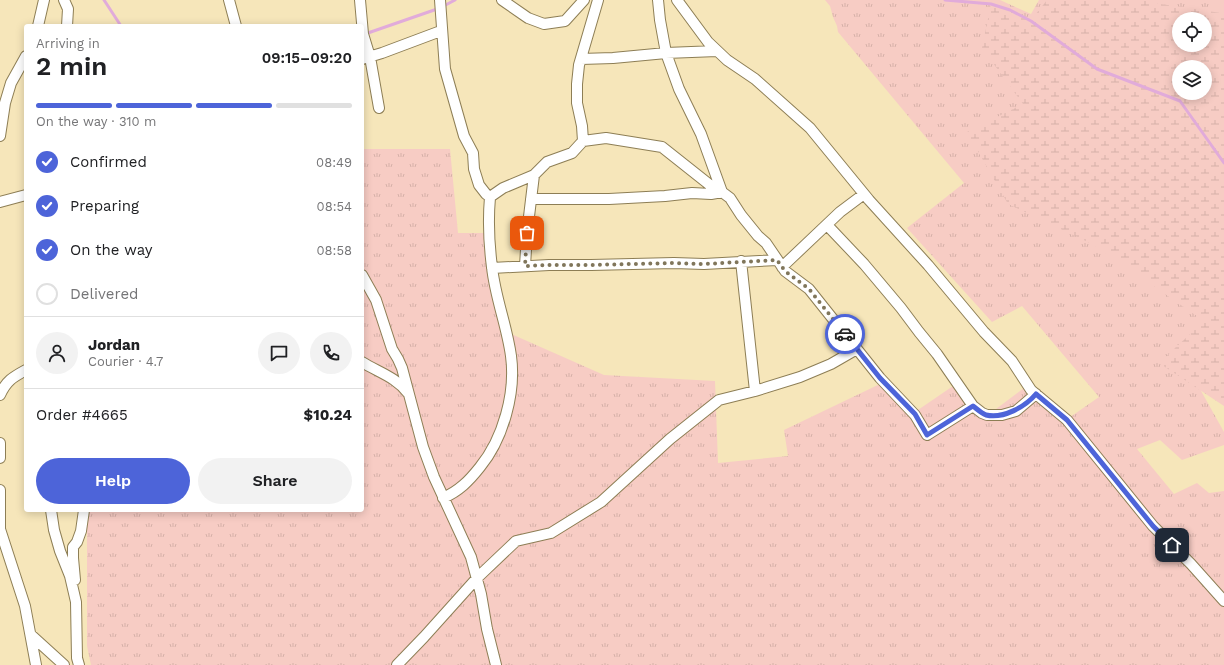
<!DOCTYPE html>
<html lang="en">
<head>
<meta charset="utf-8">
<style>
	body { margin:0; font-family:"Work Sans",sans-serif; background:#f2f2f2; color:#202124; height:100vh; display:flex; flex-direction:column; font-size:15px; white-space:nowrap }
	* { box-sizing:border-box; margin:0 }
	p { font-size:13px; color:#757577 }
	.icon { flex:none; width:22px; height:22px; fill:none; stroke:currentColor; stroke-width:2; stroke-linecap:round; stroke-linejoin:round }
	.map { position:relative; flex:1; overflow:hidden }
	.sheet { position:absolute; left:24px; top:24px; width:340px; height:488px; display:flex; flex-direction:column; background:#fff; border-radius:4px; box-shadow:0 2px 10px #0003 }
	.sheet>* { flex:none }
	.buttons { position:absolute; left:1172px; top:12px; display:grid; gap:8px }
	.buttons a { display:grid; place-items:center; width:40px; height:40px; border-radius:50%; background:#fff; box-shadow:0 2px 10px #0003; font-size:20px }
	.pin { position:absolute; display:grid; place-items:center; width:34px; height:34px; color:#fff; margin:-17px; border-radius:8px; box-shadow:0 2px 6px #0006 }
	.courier { position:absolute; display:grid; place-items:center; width:40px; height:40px; margin:-20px; border:3px solid #4d64d9; border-radius:50%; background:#fff; color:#222; box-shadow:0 1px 5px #0007 }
	.overview em { font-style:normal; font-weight:600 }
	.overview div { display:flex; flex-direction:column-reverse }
	.overview { display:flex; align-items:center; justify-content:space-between; height:68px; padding:0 12px }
	h1 { font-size:26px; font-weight:600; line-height:30px }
	.bar { display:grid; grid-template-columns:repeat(4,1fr); gap:6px 4px; align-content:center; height:48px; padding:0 12px }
	.bar i { height:5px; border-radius:3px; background:#e0e0e0 }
	.bar .active { background:#4d64d9 }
	.bar p { grid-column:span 4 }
	.line { display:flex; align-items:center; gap:10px; padding:0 12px; border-top:1px solid #e0e0e0 }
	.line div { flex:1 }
	.round { display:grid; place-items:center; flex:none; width:42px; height:42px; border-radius:21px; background:#f2f2f2 }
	ol { padding:0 12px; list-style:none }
	li { display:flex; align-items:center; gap:12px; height:44px }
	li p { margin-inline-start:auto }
	li .icon { padding:4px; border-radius:50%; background:#4d64d9; color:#fff; stroke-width:4 }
	li:last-child { color:#757577 }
	li i { width:22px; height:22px; border:2px solid #e0e0e0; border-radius:50% }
	.button { display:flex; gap:8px; margin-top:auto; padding:8px 12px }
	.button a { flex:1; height:46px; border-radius:24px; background:#4d64d9; color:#fff; font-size:16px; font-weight:600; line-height:46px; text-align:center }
	.button a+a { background:#f2f2f2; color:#202124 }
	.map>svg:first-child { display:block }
	.grass { fill:url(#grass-tufts); fill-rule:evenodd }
	.wetland { fill:url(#wetland-marsh); fill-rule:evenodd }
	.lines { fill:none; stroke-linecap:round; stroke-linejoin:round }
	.stream { stroke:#e1abda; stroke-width:3 }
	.minor-casing { stroke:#8d7e55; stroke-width:12 }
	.minor { stroke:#fff; stroke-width:10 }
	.done { stroke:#80765b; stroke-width:4; stroke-dasharray:0 7.2 }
	.route { stroke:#4d64d9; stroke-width:5 }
</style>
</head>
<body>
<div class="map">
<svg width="1224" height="665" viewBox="0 0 1224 665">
	<defs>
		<pattern id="grass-tufts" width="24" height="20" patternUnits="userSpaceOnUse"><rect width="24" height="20" fill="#f7ccc4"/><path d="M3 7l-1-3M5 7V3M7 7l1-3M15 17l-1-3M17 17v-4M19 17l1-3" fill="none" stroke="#d5b0a8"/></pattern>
		<pattern id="wetland-marsh" width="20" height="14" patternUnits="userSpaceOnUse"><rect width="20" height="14" fill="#f7ccc4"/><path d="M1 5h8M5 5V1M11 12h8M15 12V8" fill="none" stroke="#d5b0a8"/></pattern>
	</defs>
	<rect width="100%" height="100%" fill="#f6e6ba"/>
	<path class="grass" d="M825 0H1000L1031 14 1039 0H1224V385L1200 389 1224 432V445L1182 460 1160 440 1137 449 1174 494 1197 483 1209 493 1224 491V665H91L87 646V516L89 510H362V149H450L458 233H488L509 333 604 375 715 381 718 463 788 456 784 430 882 383 915 412 953 386 988 415 1028 385 1066 420 1099 397 1022 306 992 322 907 228 964 183 838 32 837 26 833 17 830 6ZM1179 19H1205V45H1179ZM1179 67H1205V93H1179Z"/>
	<path class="wetland" d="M1047 0H1143L1161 4 1221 13 1224 11V406L1159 363 1204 321 1094 245 1008 204 967 132 1023 104 982 48 991 4 1010 10 1031 20ZM1179 19H1205V45H1179ZM1179 67H1205V93H1179Z"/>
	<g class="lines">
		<path class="stream" d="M104 0 121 26
			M945 0 991 4 1010 10 1031 21 1097 69 1180 101 1224 163
			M365 34 440 8 455 0"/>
		<defs>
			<path id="minor" d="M64 0 68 9 67 26
				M229 0 236 26
				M360 0 363 34 370 57 379 108
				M440 0 445 69 464 136 473 153 474 169 479 185 486 194 490 197
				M502 0 528 18 544 24 565 21 584 0
				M658 0 660 20 666 53 679 89 701 134 722 192 730 198 741 215 758 236 766 243 785 271 809 289 880 378 915 415 927 435 973 406
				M677 0 708 42 727 60 755 79 810 128 869 200 928 265 984 332 1012 361 1031 390 1067 420 1153 526 1191 564 1224 601
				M38 26 44 0
				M362 59 382 53 438 32 442 31
				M581 59 613 58 666 53 717 51
				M0 136 5 103 11 83 26 56
				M583 141 606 138 662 147 720 193
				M490 197 503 188 534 175
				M531 199H609L665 196 692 193 711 194 722 192
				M0 202 26 195
				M827 225 864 264 901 308 919 332 937 354 973 406 982 413 987 415H1002L1016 411 1036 394
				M741 261 755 391
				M525 266 527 233 534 175 547 162 572 153 583 141 582 126 577 103V84L579 65 598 0
				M782 267 840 212 864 194
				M492 268 549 265H591L674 263 704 264 777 260
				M362 275 376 300 392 349 398 359 402 368 423 447 434 477 471 557 481 594 487 629 496 665
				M362 362C378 372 396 377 408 393
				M0 395C6 381 13 377 26 370
				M0 443V458
				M0 490V534
				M443 498C459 491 469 481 480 467 503 439 516 393 511 356 507 326 495 297 492 267 489 244 488 220 490 197
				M51 510 54 530 60 551 70 576 76 602 77 658 79 665
				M0 529 25 606 36 665
				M75 580 73 558V547L77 542 81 531 84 510
				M31 635 64 665
				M397 665 424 637 477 578 516 541 551 533 601 502 670 439 719 400 755 391 800 377 831 364 857 349"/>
		</defs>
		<use href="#minor" class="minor-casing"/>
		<use href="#minor" class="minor"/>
	</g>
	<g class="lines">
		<path class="done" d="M527 233 525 266 549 265H591L674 263 704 264 777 260 785 271 809 289 845 334"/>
		<path class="route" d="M845 334 880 378 915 414 927 435 973 406C977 409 981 413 986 415 1003 419 1025 407 1036 394L1067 420 1153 526 1172 545"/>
	</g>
</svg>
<div class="buttons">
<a><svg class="icon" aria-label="locate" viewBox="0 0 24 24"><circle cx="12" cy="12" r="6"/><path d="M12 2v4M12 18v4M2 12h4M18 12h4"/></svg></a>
<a><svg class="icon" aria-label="layers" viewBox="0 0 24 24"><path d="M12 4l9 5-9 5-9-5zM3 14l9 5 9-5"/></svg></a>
</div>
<div class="pin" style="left:527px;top:233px;background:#ea580c"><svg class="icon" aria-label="bag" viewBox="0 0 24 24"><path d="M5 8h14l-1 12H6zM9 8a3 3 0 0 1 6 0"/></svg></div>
<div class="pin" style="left:1172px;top:545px;background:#1f2937"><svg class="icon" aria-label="home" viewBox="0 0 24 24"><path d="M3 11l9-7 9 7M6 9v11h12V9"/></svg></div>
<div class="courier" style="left:845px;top:334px"><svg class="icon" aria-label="car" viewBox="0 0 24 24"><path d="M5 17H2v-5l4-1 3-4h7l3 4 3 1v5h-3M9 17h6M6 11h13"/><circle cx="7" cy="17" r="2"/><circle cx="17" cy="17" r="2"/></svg></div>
<section class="sheet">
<div class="overview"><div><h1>2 min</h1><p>Arriving in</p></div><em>09:15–09:20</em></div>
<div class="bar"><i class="active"></i><i class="active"></i><i class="active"></i><i></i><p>On the way · 310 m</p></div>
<ol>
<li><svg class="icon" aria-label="check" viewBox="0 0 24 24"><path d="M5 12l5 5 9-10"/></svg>Confirmed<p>08:49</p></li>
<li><svg class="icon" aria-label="check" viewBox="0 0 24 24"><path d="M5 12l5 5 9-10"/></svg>Preparing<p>08:54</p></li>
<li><svg class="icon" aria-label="check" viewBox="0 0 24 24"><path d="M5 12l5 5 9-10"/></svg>On the way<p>08:58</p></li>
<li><i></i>Delivered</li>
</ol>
<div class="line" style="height:72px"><a class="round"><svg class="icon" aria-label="person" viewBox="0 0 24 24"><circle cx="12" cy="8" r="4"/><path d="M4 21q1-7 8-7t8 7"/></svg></a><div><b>Jordan</b><p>Courier · 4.7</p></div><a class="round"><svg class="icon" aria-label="chat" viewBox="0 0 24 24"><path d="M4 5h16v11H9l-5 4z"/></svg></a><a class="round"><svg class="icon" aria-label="phone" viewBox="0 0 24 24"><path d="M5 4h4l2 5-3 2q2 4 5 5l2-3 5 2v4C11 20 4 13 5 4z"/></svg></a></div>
<div class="line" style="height:52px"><div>Order #4665</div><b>$10.24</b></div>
<div class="button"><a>Help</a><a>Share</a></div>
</section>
</div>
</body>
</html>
